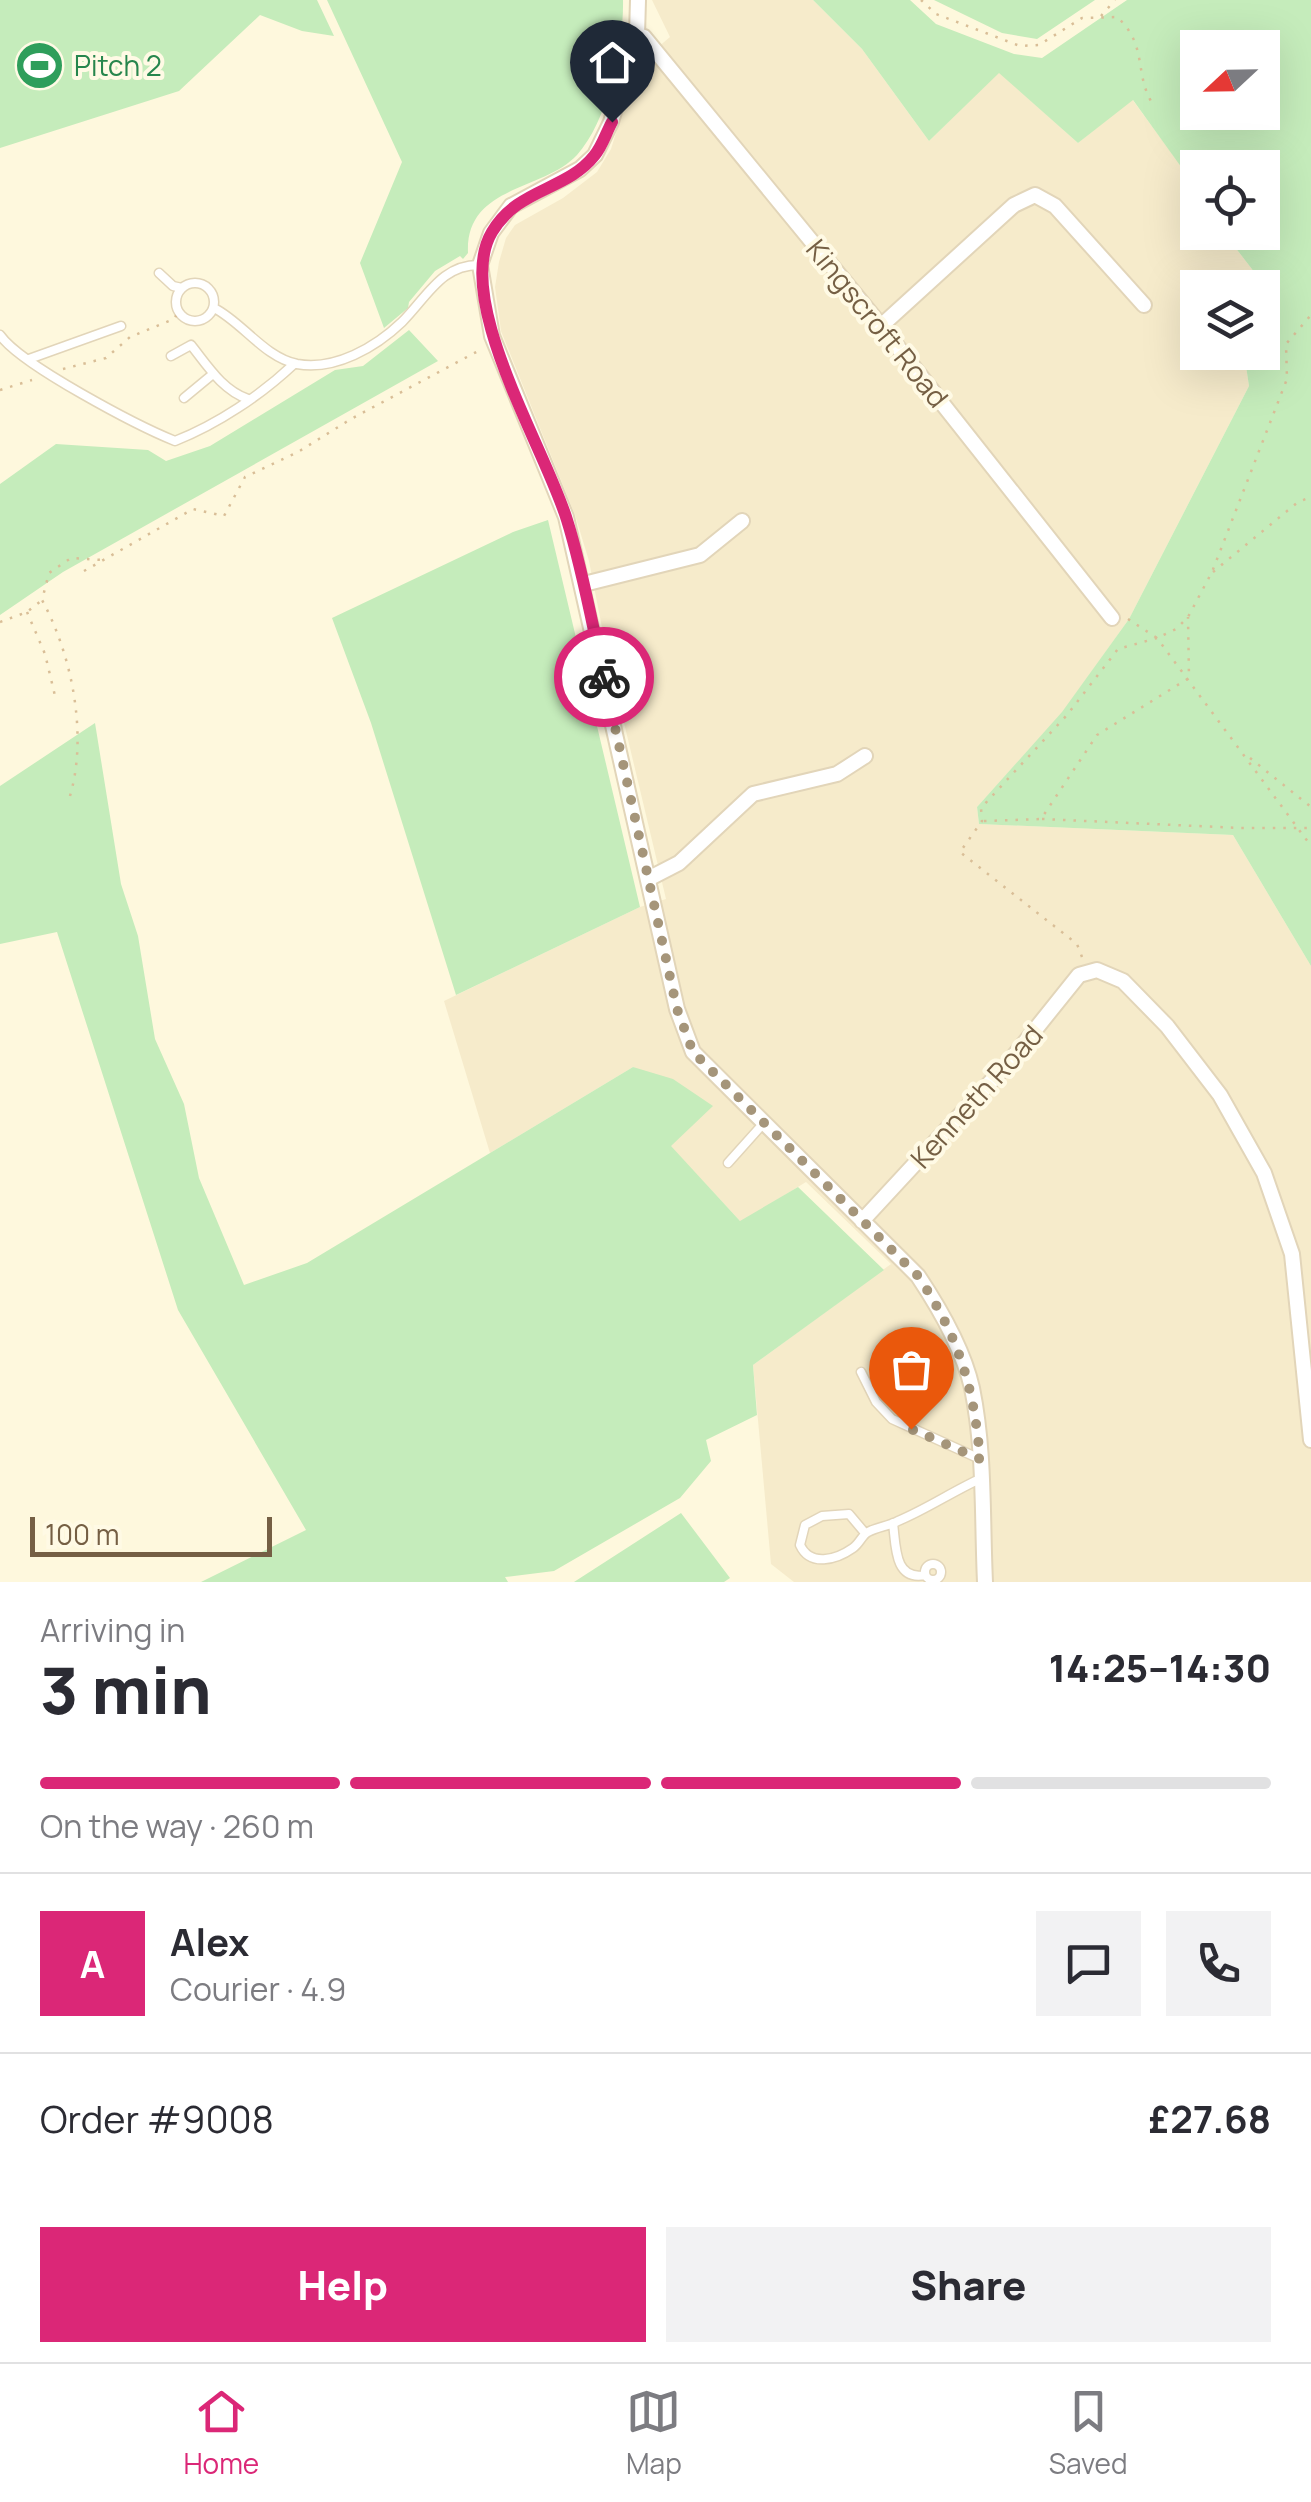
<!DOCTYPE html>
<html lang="en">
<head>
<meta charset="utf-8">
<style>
	body { margin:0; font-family:Manrope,sans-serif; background:#f2f2f3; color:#2b2b33; height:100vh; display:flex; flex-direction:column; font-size:38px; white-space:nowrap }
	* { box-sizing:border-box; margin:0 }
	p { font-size:32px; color:#7c7c81 }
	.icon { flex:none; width:55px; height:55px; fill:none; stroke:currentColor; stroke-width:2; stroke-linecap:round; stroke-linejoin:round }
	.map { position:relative; height:1582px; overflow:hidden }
	.drawer { display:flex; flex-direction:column; background:#fff; flex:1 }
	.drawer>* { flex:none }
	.needle { width:65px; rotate:248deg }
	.buttons { position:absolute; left:1180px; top:30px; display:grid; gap:20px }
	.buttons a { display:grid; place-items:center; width:100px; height:100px; border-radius:0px; background:#fff; box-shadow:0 10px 40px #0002; font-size:50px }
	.scale { position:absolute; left:30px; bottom:25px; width:242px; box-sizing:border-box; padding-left:10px; border:5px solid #755f44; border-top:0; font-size:28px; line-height:35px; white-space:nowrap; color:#755f44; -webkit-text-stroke:8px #fffae5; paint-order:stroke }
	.pin { position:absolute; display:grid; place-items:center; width:85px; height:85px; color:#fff; margin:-102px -42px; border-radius:50% 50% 50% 0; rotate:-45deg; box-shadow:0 0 10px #0007 }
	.pin .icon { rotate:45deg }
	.courier { position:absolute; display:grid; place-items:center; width:100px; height:100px; margin:-50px; border:8px solid #db2777; border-radius:50%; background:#fff; color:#222; box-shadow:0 2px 12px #0007 }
	.summary em { font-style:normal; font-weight:800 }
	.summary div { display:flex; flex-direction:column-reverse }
	.summary { display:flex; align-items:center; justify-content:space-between; height:170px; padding:0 40px }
	h1 { font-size:65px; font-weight:800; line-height:75px }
	.bar { display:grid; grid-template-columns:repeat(4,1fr); gap:15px 10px; align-content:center; height:120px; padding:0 40px }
	.bar i { height:12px; border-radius:8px; background:#e1e1e2 }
	.bar .active { background:#db2777 }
	.bar p { grid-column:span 4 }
	.line { display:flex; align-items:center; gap:25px; padding:0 40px; border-top:2px solid #e1e1e2 }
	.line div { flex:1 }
	.round { display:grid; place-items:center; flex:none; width:105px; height:105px; border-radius:0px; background:#f2f2f3 }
	.cta { display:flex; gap:20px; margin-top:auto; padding:20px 40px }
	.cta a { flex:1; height:115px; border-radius:0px; background:#db2777; color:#fff; font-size:40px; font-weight:800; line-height:115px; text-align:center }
	.cta a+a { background:#f2f2f3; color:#2b2b33 }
	.tabs { display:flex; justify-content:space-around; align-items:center; height:140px; border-top:2px solid #e1e1e2; background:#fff; font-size:28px; color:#7c7c81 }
	.tabs a { display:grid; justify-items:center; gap:5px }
	.tabs .active { color:#db2777 }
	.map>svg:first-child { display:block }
	.residential { fill:#f6ebcb }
	.green { fill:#c5ecbb; fill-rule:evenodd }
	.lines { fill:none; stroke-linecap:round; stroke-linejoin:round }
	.service-casing { stroke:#e2d5b9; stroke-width:11 }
	.minor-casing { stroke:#e2d5b9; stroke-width:18 }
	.path { stroke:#d9be97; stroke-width:2.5; stroke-dasharray:2.5 8; stroke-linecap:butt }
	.service { stroke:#fff; stroke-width:8 }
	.minor { stroke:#fff; stroke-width:14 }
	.done { stroke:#a5957a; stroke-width:10; stroke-dasharray:0 18 }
	.route { stroke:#db2777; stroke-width:12 }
	.labels { text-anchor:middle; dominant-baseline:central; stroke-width:8; stroke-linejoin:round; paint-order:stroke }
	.leisure-label { font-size:28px; fill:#27864d; stroke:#fffae5; text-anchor:start }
	.street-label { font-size:28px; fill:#755f44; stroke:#fffae5 }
</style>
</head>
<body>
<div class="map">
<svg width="1311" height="1582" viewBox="0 0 1311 1582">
	<rect width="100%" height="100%" fill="#fef8dd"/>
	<path class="residential" d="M652 0H813L862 49 929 141 999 72 1078 143 1132 99 1197 188 1198 232 1224 233 1262 282 1259 287 1198 288V352L1244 353 1249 386 1129 619 1062 713 977 807 979 824 1233 835 1311 966V1582H794L771 1564 753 1365 891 1264 806 1182 741 1222 670 1146 712 1106 633 1067 490 1153 444 1001 640 907 666 899 605 643 589 561 575 515 501 331 495 287 499 262 506 238 515 225 563 198 597 172 611 149 637 65 670 37Z"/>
	<path class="green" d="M0 0H317L334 36 302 31 260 15 179 91 0 148Z
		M327 0H623C624 45 608 121 577 155 544 191 465 185 468 253L463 259 460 256 435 271 409 302 408 308 384 328 360 263 402 162Z
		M813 0H910L936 24 1014 54 1042 58 1127 0H1311V966L1233 835 979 824 977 807 1062 712 1129 619 1249 386 1244 353 1262 352V288L1259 287 1262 282 1224 233 1262 232V168H1198L1197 189 1133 100 1078 143 999 73 929 141 862 49ZM1229 48H1262V112H1198V48Z
		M934 0H1095L1037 39 1002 33Z
		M409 330 438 361 63 572 0 615V484L56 444 148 450 166 461 210 446 335 370 363 366Z
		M548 520 640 907 456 995 371 723 332 618 513 532Z
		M95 723 121 884 138 936 155 1039 184 1104 199 1178 244 1285 307 1263 633 1067 673 1079 713 1106 671 1146 740 1221 798 1187 884 1270 753 1365 757 1415 706 1440 711 1461 680 1498 554 1571 505 1577 508 1582H201L306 1530 178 1310 57 932 0 944V786Z
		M681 1513 730 1578 724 1582H574Z"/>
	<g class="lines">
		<defs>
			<path id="service" d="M159 273 173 286 182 288
				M176 302a19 19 0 1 1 38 0a19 19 0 1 1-38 0Z
				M214 308C242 322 264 357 297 364 335 371 376 347 402 322 427 297 442 264 480 265
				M0 335C21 365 138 426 175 441 218 424 261 395 294 364
				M171 356 191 345C207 365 222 390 248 399
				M29 359 121 326
				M184 398 213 374
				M728 1163 763 1124
				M861 1372 876 1402 892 1419 980 1459
				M893 1523C896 1546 894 1581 925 1575
				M865 1533 849 1514 822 1516 805 1525 800 1545C810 1567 836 1560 853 1548 860 1543 862 1535 868 1532 877 1527 889 1526 898 1521 927 1509 953 1491 982 1478
				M925 1572a8 8 0 1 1 16 0a8 8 0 1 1-16 0Z"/>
			<path id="minor" d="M638 0 637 35 611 122 595 155 580 169 511 206 491 233 480 265 492 336 566 517 677 1009 693 1052 918 1276C940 1309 963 1348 972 1388 985 1451 982 1518 985 1582
				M637 35 644 37 881 326 1112 618
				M881 326 1014 205 1035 195 1055 206 1144 305
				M584 584 700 555 742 521
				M648 879 679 863 753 794 837 774 865 756
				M862 1221 1010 1061 1079 975 1097 970 1123 981 1167 1026 1220 1095 1264 1173 1292 1254 1311 1440"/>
		</defs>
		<use href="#service" class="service-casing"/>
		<use href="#minor" class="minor-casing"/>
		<path class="path" d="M921 0 936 14 1020 46 1039 45 1082 18 1117 17C1149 46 1133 75 1154 106
			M1101 16 1115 0
			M63 369 106 358 130 337 174 319 179 311
			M0 390 32 380
			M84 571 193 509 224 516 245 477 298 452 351 419 480 350
			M1213 572 1298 502 1311 497
			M27 612 45 654 56 700
			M1128 619 1157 638 1176 629 1188 617 1212 572 1287 379 1286 344 1311 315
			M0 622 27 612 41 601
			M1250 758 1311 807
			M70 796C88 735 72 655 42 600L49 573 71 558 102 560
			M1042 819 1241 828H1311
			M984 821 1041 819 1097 735 1189 678 1188 617
			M1082 957 1077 944 960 852 982 821 981 808 1067 715 1118 649 1157 638 1311 846"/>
		<use href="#service" class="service"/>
		<use href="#minor" class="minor"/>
	</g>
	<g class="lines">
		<path class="done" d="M604 677 677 1009 693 1052 918 1276C959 1337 974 1387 980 1459L911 1429"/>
		<path class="route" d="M604 677C592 624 583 571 567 520 546 450 452 299 492 232 518 188 566 191 594 156 602 147 606 133 612 122"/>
	</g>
	<defs>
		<symbol id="stadium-disc" viewBox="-11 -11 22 22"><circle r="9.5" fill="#2e9e5b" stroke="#fffae5"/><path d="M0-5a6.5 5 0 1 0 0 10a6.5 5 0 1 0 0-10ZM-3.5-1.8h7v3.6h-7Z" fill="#fff"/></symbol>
	</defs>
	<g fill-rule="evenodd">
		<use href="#stadium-disc" x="12" y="38" width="55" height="55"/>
	</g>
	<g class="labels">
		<g class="leisure-label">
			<text x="74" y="65">Pitch 2</text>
		</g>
		<g class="street-label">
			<text transform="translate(878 323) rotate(51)">Kingscroft Road</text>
			<text transform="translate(976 1096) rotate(-48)">Kenneth Road</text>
		</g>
	</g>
</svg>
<div class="buttons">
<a><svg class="needle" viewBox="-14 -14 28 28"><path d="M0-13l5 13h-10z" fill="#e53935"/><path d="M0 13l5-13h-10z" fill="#7c7c81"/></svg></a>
<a><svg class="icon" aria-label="locate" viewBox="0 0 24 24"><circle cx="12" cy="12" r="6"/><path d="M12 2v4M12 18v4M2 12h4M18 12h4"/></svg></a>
<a><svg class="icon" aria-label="layers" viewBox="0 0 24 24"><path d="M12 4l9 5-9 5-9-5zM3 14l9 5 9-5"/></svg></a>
</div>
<div class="scale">100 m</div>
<div class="pin" style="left:911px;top:1429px;background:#ea580c"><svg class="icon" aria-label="bag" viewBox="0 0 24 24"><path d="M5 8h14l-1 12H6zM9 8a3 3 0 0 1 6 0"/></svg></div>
<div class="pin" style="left:612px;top:122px;background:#1f2937"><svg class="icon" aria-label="home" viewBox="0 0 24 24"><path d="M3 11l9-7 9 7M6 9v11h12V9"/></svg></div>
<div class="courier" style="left:604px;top:677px"><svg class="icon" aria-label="bike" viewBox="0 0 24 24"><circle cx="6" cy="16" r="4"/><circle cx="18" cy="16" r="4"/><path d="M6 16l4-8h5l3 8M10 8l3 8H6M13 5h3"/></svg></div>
</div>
<section class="drawer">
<div class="summary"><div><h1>3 min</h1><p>Arriving in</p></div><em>14:25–14:30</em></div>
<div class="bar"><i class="active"></i><i class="active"></i><i class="active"></i><i></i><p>On the way · 260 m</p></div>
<div class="line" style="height:180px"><b class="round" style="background:#db2777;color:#fff">A</b><div><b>Alex</b><p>Courier · 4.9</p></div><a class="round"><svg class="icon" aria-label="chat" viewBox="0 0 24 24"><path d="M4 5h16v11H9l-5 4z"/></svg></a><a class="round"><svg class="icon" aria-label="phone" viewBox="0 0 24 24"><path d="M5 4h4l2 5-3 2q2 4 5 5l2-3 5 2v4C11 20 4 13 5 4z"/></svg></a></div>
<div class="line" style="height:130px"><div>Order #9008</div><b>£27.68</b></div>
<div class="cta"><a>Help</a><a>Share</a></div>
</section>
<nav class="tabs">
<a class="active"><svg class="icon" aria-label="home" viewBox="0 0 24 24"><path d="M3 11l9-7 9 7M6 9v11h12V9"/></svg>Home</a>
<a><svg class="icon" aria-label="map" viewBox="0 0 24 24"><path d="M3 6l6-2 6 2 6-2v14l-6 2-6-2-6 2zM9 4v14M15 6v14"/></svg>Map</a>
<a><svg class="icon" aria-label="saved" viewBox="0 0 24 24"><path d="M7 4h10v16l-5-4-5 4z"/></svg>Saved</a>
</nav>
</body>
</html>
